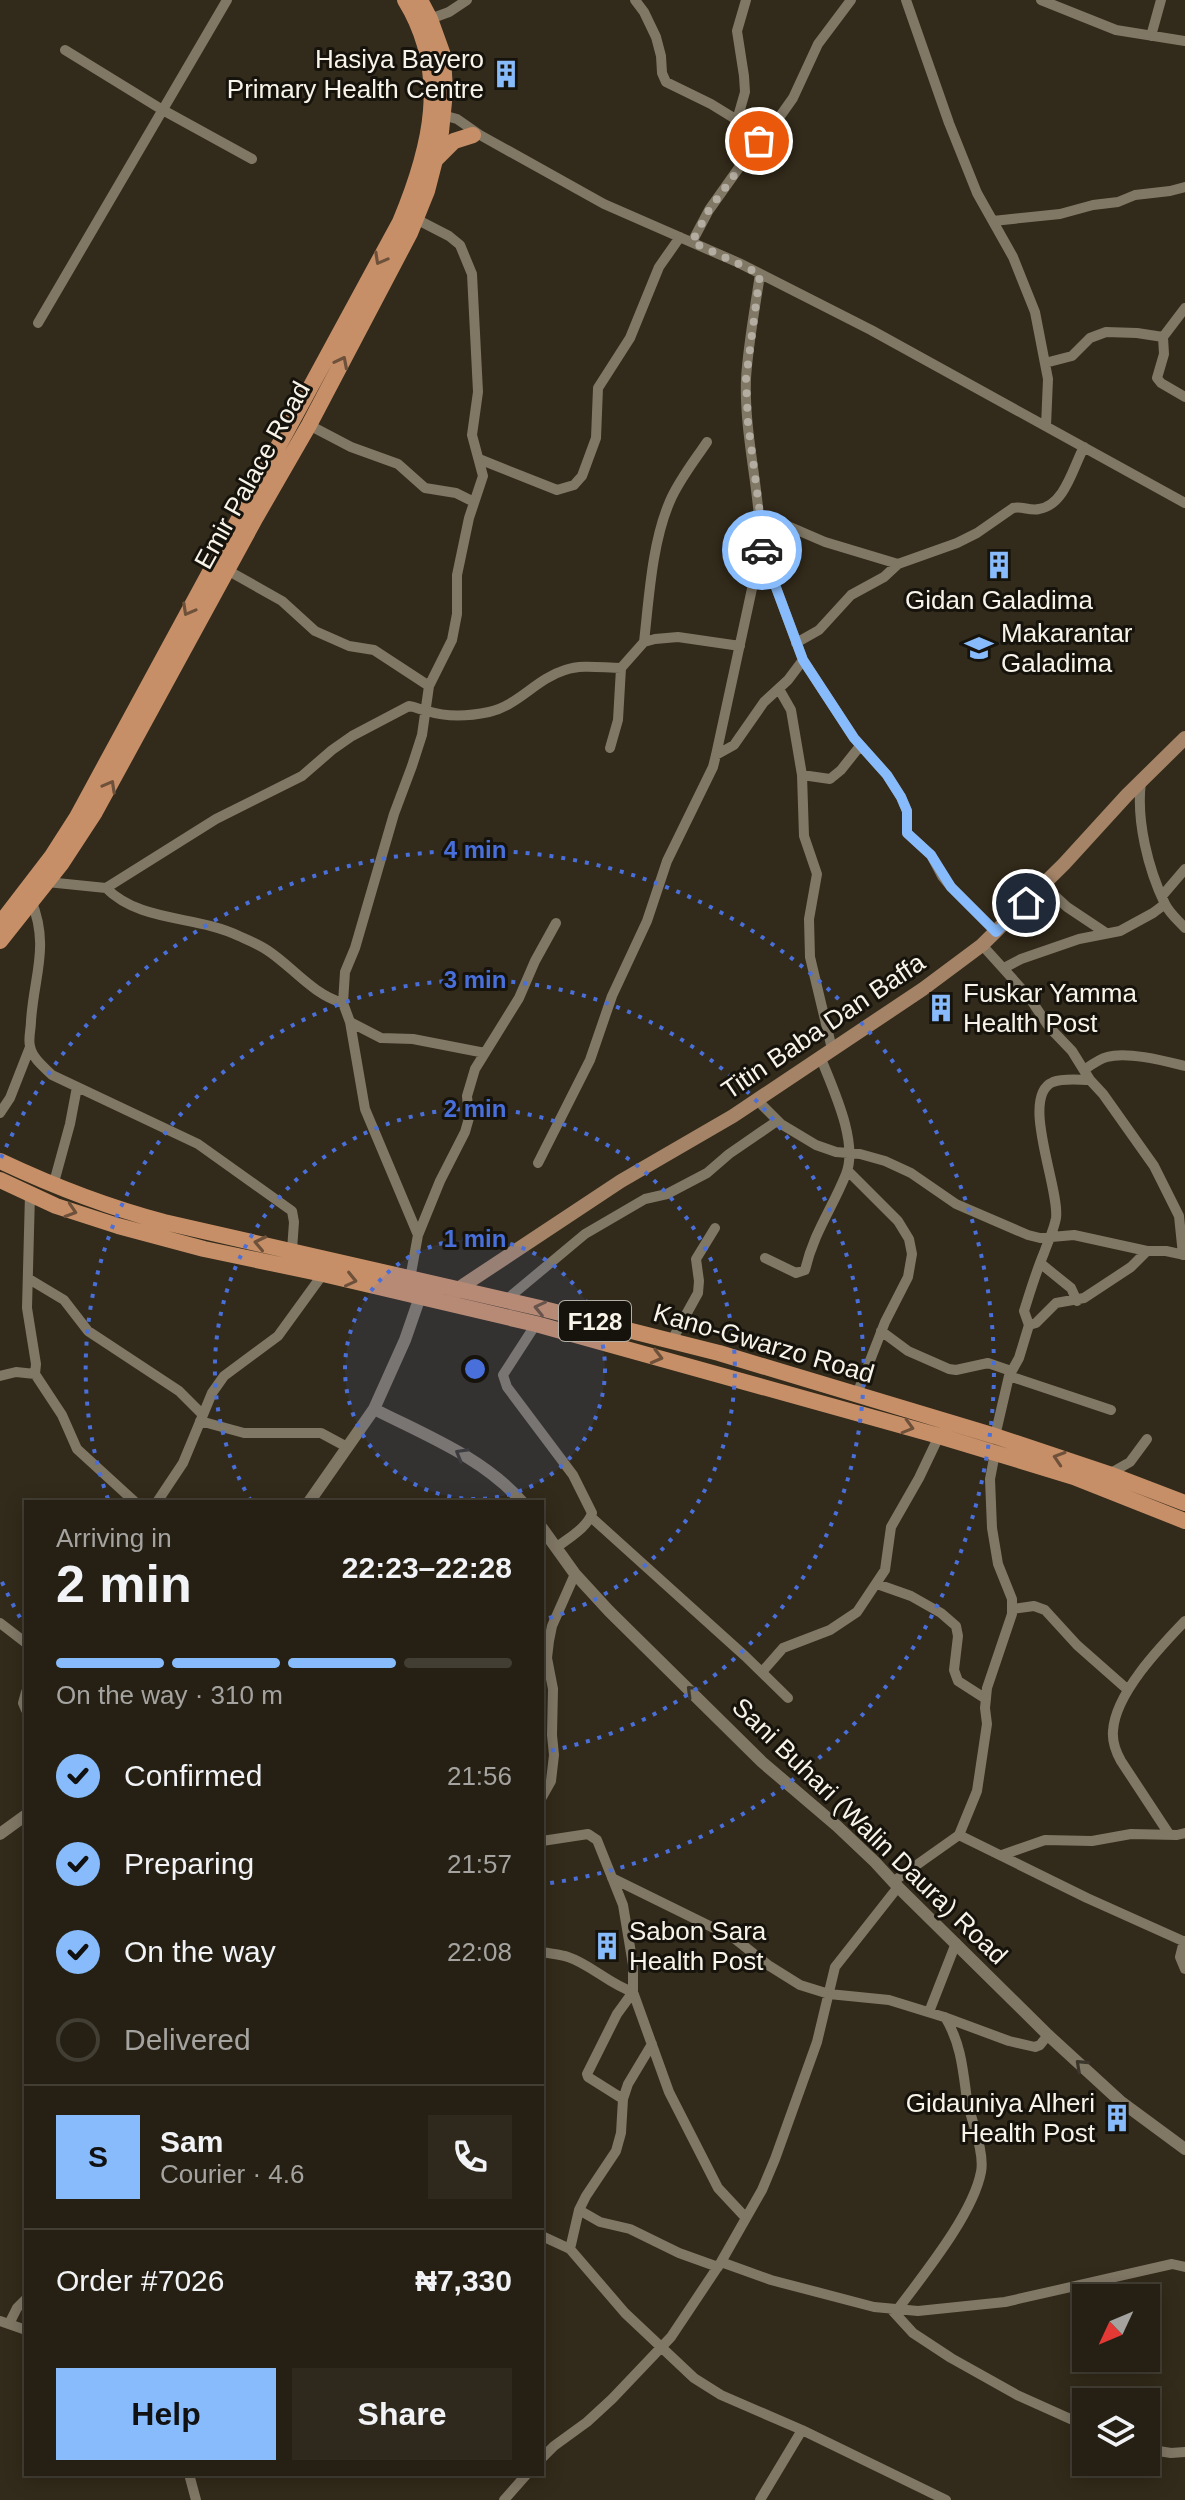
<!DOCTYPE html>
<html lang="en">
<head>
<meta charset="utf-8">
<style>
	body { margin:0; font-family:Arial,sans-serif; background:#2e281d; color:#f1f3f6; height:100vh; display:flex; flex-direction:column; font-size:30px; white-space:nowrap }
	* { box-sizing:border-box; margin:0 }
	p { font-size:26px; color:#a4a3a0 }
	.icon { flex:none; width:44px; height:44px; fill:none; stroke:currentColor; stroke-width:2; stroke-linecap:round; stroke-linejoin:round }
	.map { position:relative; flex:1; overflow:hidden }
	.panel { position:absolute; left:24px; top:1500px; width:520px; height:976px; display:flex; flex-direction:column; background:#262014; border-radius:0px; box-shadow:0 4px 20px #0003,0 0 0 2px #423e34 }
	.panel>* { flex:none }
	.needle { width:52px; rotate:226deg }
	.controls { position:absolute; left:1072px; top:2284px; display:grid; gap:16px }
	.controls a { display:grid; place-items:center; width:88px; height:88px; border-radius:0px; background:#262014; box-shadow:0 4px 20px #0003,0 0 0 2px #423e34; font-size:40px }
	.pin { position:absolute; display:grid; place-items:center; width:68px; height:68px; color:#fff; margin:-34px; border:4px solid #fff; border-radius:50%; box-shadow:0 2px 8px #0007 }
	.courier { position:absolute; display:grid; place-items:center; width:80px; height:80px; margin:-40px; border:6px solid #87bbfb; border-radius:50%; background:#fff; color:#222; box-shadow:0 2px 10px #0007 }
	.overview em { font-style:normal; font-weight:800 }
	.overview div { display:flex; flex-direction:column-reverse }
	.overview { display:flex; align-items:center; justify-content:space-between; height:136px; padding:0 32px }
	h1 { font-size:52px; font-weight:800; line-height:60px }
	.bar { display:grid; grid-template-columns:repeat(4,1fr); gap:12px 8px; align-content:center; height:96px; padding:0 32px }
	.bar i { height:10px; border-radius:6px; background:#423e34 }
	.bar .on { background:#87bbfb }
	.bar p { grid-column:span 4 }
	.line { display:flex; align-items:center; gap:20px; padding:0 32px; border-top:2px solid #423e34 }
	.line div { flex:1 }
	.round { display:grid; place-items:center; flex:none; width:84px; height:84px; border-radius:0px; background:#2e281d }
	ol { padding:0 32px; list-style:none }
	li { display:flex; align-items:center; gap:24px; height:88px }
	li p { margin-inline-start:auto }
	li .icon { padding:8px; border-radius:50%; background:#87bbfb; color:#111; stroke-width:4 }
	li:last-child { color:#a4a3a0 }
	li i { width:44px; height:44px; border:4px solid #423e34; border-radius:50% }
	.button { display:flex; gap:16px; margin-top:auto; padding:16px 32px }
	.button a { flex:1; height:92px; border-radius:0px; background:#87bbfb; color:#111; font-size:32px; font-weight:800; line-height:92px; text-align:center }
	.button a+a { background:#2e281d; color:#f1f3f6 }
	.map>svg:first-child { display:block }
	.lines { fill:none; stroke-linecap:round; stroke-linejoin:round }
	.minor { stroke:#807765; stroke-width:10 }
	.tertiary { stroke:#807765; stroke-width:12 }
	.secondary { stroke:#a48366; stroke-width:14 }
	.primary { stroke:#c78f68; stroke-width:16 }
	.oneway { stroke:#6e513a }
	.oneway2 { stroke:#3b362b }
	.done { stroke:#b3ada1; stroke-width:8; stroke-dasharray:0 14.4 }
	.route { stroke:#87bbfb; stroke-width:10 }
	.ring { fill:none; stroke:#496fdb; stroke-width:4; stroke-dasharray:4 8 }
	.labels { text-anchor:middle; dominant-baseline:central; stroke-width:6; stroke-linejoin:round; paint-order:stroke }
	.shield { fill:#16130c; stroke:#b5b0a7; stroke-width:2 }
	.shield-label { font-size:24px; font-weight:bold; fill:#f9f4e9 }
	.poi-label { font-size:26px; fill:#f9f4e9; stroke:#16130c; text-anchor:start }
	.street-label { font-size:26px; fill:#f9f4e9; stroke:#16130c }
	.centre { fill:#496fdb; stroke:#16130c; stroke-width:4 }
	.ring-label { font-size:24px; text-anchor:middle; font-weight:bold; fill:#496fdb; stroke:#16130c; stroke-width:6; stroke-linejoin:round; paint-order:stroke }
</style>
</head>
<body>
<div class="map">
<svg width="1185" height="2500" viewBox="0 0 1185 2500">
	<rect width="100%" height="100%" fill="#322a1a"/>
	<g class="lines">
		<path class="minor" d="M635 0 644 12 656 37 661 56 662 73 666 82 711 104 763 136
			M906 0 949 123 977 193 1013 257 1035 312 1048 379 1046 426
			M1041 0 1116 30 1185 41
			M430 19 449 12 467 0
			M1151 36 1161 0
			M65 50 161 109 252 159
			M439 114 457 119 480 135 604 204 739 263 871 330 1185 503
			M737 120 745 92 744 76 737 31 746 0
			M416 219 449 236 460 245 472 274 478 392 472 435 483 476 469 518 457 575V614L452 640 429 686 422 735 412 766 394 814 355 948 345 972 343 1003 350 1022 365 1109 418 1235
			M993 221 1060 214 1093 205 1118 202 1135 195 1170 191 1185 187
			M692 242 709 210 743 162 776 122 793 98 818 44 851 0
			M1185 308 1163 337 1164 354 1157 378 1161 383 1185 397
			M38 323 227 0
			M1045 363 1072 356 1090 338 1106 332 1137 333 1163 337
			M309 425 351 447 398 464 425 488 456 493 474 502
			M479 459 557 490 574 485 582 476 596 438 598 388 630 338 659 267 680 237
			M760 514 825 542 898 564
			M761 547 803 660 854 738 887 775 901 797 907 811V833L931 855 942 876 951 887 996 932
			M227 570 282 601 315 631 349 646 374 650 429 686
			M644 642C649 598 652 542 670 501 679 480 695 460 707 442
			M796 643 819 630 851 595 884 577 898 564 957 543 977 533 1013 508C1022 506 1030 511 1039 509 1065 505 1073 467 1084 447
			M779 689 791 710 802 775 804 836 817 874 809 919 810 957 832 1049
			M610 748 618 720 621 668 644 642 655 639 678 637 740 646
			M716 755 734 745 764 702 788 680 803 660
			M802 775 830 779 841 770 860 746
			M1141 782C1136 820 1148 869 1165 904 1170 914 1178 920 1185 928
			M47 882 106 888 216 819 302 776 332 750 352 736 409 706C416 707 421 710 427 711 446 717 470 716 489 712 519 705 536 679 565 670 582 664 603 668 621 668
			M1043 885 1067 907 1106 933
			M106 888C141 923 196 915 239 936 248 940 258 944 267 950 293 967 312 994 343 1003
			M1162 896 1185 869
			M31 900C50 946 34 975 31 1021 31 1029 28 1039 30 1046 32 1058 44 1067 52 1075L198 1144 292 1211 294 1222 292 1250
			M982 945 1029 997 1049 1027 1072 1051 1090 1080 1103 1094 1154 1166 1179 1216 1183 1255
			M1004 968 1021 959 1079 939 1120 931 1153 913 1165 904
			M350 1022 381 1038 413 1039 485 1053
			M1084 1070C1091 1065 1099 1059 1107 1057 1127 1051 1165 1061 1185 1066
			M757 1100 781 1124 816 1145 836 1152 860 1154 885 1161 911 1173 956 1204 1028 1235 1040 1238 1074 1235 1147 1251H1166L1185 1255
			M0 1113 10 1098 30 1047
			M538 1163 590 1060 612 996 647 921 667 861 713 767 716 755 761 547C760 491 744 435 746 379 748 344 755 309 760 274
			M848 1171 898 1221 909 1239 912 1254 908 1277 885 1322 857 1394
			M53 1186 70 1124 77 1087
			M30 1194 27 1308 36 1364 35 1374 62 1415 77 1449 135 1502
			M765 1258 796 1273 805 1270C814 1232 832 1209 846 1174 859 1142 832 1087 820 1056
			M1040 1263 1071 1288 1077 1301
			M29 1279 64 1300 88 1331 179 1391 202 1414
			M410 1279 418 1235 440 1181 465 1132 469 1118 467 1096 475 1069 519 998 535 961 556 923
			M506 1300 585 1234 645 1199 667 1194 707 1173 729 1154 777 1121
			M536 1324 503 1375 507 1387 573 1475 592 1513C587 1528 568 1538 556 1548
			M1029 1325 1036 1323 1056 1303 1084 1298 1131 1267 1147 1251
			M881 1331 908 1351 949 1369 956 1370 988 1363 1011 1371
			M672 1340 698 1293 699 1281 696 1259 715 1228
			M0 1376 16 1372 35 1374
			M1009 1376 1111 1410
			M200 1421 244 1433H321L347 1447
			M995 1436 1009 1376 1019 1358 1029 1325 1024 1311C1030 1292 1036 1272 1044 1253 1048 1241 1054 1230 1056 1218 1060 1188 1019 1096 1053 1082 1064 1078 1078 1080 1090 1080
			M1109 1474 1130 1462 1147 1439
			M157 1502 183 1463 212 1393 224 1376 278 1336 323 1274
			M592 1518 745 1656 788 1698
			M877 1584 911 1596 941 1613 956 1626 958 1636 954 1670 958 1681 986 1699
			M1012 1609 1034 1606 1045 1610 1077 1645 1128 1690
			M0 1623 26 1643
			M762 1672 783 1648 830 1630 857 1612 885 1570 891 1527 919 1478 939 1436
			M26 1692 23 1703 26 1710
			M542 1797 551 1781 554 1755 552 1735 553 1689 547 1658 549 1641 552 1626 575 1574
			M1169 1834 1121 1761C1116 1752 1112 1742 1113 1731 1115 1694 1160 1647 1185 1621
			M959 1835 1087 1898 1185 1942
			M542 1841 588 1834 597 1840 623 1905 633 1965V1992L669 2092 718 2188 746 2218
			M1002 1855 1045 1840 1092 1841 1131 1834 1177 1835 1185 1833
			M612 1878 734 1938 768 1965 800 1985 829 1994 889 2000 944 2017 1009 2041 1035 2047 1040 2045 1048 2035
			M894 1881 959 1835 977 1791 987 1724 985 1708 987 1688 1012 1614V1599L998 1564 992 1528 990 1479 995 1453
			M1184 1941 1180 1957 1185 1969
			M542 1952C551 1954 560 1954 568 1957 590 1964 609 1984 633 1992L617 2014 587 2074 588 2077 623 2099
			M929 2012 956 1943
			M579 2210 600 2222 630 2229 679 2253 718 2267
			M542 2236 570 2249 625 2313 694 2378 721 2395 802 2430 946 2500
			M570 2249 579 2210 586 2196 616 2151 621 2133 623 2099 628 2084 652 2044
			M721 2262 771 2280 874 2307 918 2311 1005 2302 1172 2264 1185 2267
			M891 2309 913 2333 951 2358 1017 2395 1086 2426
			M898 2309C924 2274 973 2214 981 2172 985 2152 971 2120 967 2100 963 2070 961 2043 945 2017
			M0 2321 26 2330
			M9 2324 17 2308 26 2299
			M1146 2449 1171 2453 1185 2452
			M542 2458 554 2446 587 2422 612 2399 671 2337 721 2262 762 2190 775 2159 817 2042 835 1967 898 1887
			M189 2474 196 2500
			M504 2500 527 2474
			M760 2500 802 2430"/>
		<path class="tertiary" d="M374 1409C425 1435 484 1458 522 1502
			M309 1502 374 1409 405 1340 422 1291
			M542 1528 575 1574 609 1611 762 1762 837 1826 875 1862 898 1887 1048 2035 1120 2101 1185 2149
			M0 1834 26 1815"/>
		<path class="secondary" d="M454 1294 458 1289 621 1181 733 1116 923 989 982 945 1064 864 1127 795 1185 738"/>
		<path class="primary" d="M436 159 454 141 473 135
			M0 924 52 856 77 817 400 222C431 148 450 73 405 0
			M0 941 61 864 95 812 256 517 309 425 410 233 427 191 435 160 441 132 445 92 443 55 430 19 420 0
			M0 1161C53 1186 107 1207 164 1222L540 1308 719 1353 995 1436 1109 1474 1185 1503
			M0 1180 56 1206 118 1226 204 1249 323 1274 536 1324 939 1436 1074 1477 1185 1521"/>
	</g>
	<defs><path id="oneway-chevron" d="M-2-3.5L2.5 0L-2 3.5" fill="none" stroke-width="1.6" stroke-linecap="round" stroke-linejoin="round" transform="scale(2)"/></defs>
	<g class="oneway">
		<use href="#oneway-chevron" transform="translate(380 259) rotate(119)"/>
		<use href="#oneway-chevron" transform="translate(342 362) rotate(-63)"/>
		<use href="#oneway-chevron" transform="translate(188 610) rotate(119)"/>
		<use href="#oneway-chevron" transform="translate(110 786) rotate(-61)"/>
		<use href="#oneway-chevron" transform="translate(71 1211) rotate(18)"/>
		<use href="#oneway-chevron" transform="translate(260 1243) rotate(-168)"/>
		<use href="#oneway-chevron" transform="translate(351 1280) rotate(13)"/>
		<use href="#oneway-chevron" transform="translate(540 1308) rotate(-167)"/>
		<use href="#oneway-chevron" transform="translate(657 1357) rotate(15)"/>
		<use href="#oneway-chevron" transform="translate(908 1427) rotate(16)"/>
		<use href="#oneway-chevron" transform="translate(1059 1458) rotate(-162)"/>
	</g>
	<g class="oneway2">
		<use href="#oneway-chevron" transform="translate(461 1454) rotate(-150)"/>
		<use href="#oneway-chevron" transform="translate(692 1691) rotate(-135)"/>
		<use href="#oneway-chevron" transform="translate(1081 2065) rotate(-137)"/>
	</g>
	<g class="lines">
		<path class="done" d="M759 141 709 210 692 242 760 274 746 379 748 423 760 514 762 550"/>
		<path class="route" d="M762 550 803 660 854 738 887 775 901 797 907 811V833L931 855 951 887 996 932 1026 903"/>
	</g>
	<circle cx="475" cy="1369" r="130" fill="#496fdb" fill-opacity=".12"/>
	<g class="ring">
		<circle cx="475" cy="1369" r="130"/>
		<path d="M251 1501A260 260 0 1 1 542 1620"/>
		<path d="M108 1499A389 389 0 1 1 543 1752"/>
		<path d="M26 1628A519 519 0 0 1 1 1580M1 1158A519 519 0 1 1 543 1884"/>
	</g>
	<defs>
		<symbol id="building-bare" viewBox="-9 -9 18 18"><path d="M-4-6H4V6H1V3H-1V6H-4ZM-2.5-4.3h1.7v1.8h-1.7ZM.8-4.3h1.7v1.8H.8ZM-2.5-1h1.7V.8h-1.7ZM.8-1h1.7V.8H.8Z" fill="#87bbfb" stroke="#16130c" stroke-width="2.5" paint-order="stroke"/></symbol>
		<symbol id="school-bare" viewBox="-9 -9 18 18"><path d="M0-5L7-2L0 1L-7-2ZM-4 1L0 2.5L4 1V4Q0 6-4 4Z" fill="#87bbfb" stroke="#16130c" stroke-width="2.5" paint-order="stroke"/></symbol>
	</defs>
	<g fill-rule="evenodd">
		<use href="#building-bare" x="486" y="54" width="40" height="40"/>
		<use href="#building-bare" x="979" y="545" width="40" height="40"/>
		<use href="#school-bare" x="959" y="628" width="40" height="40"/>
		<use href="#building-bare" x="921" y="988" width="40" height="40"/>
		<use href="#building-bare" x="587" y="1926" width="40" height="40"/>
		<use href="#building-bare" x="1097" y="2098" width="40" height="40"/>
	</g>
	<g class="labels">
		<rect class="shield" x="559" y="1301" width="72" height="40" rx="6"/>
		<g class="shield-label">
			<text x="595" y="1321">F128</text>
		</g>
		<g class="poi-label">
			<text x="484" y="59" text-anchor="end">Hasiya Bayero<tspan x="484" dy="30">Primary Health Centre</tspan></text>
			<text x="999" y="600" text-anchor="middle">Gidan Galadima</text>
			<text x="1001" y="633">Makarantar<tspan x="1001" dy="30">Galadima</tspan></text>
			<text x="963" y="993">Fuskar Yamma<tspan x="963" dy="30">Health Post</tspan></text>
			<text x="629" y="1931">Sabon Sara<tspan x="629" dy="30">Health Post</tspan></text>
			<text x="1095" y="2103" text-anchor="end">Gidauniya Alheri<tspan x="1095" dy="30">Health Post</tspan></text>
		</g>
		<g class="street-label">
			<text transform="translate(252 475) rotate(-61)">Emir Palace Road</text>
			<text transform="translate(823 1026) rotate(-34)">Titin Baba Dan Baffa</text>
			<text transform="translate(764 1343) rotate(16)">Kano-Gwarzo Road</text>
			<text transform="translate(870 1831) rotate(44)">Sani Buhari (Walin Daura) Road</text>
		</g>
	</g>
	<circle cx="475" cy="1369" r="12" class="centre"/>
	<g class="ring-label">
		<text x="475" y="858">4 min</text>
		<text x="475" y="988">3 min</text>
		<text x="475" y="1117">2 min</text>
		<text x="475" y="1247">1 min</text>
	</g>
</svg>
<div class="controls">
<a><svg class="needle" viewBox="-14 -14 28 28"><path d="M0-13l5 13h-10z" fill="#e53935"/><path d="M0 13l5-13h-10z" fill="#a4a3a0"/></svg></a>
<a><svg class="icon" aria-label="layers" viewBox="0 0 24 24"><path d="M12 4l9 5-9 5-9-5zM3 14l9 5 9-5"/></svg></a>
</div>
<div class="pin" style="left:759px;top:141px;background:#ea580c"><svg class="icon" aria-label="bag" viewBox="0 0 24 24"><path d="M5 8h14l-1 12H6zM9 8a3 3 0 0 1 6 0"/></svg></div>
<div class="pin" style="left:1026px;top:903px;background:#1f2937"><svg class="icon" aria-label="home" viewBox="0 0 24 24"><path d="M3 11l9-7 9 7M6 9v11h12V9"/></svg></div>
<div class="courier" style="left:762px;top:550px"><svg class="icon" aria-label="car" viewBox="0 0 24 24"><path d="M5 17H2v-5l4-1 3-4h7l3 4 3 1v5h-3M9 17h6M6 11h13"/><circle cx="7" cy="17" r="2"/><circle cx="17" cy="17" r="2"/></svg></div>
<section class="panel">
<div class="overview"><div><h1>2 min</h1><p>Arriving in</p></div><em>22:23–22:28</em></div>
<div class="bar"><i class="on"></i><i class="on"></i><i class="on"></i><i></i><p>On the way · 310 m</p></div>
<ol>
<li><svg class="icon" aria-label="check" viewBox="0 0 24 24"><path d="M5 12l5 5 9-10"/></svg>Confirmed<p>21:56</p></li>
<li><svg class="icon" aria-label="check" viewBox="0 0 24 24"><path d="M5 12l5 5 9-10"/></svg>Preparing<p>21:57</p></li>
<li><svg class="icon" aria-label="check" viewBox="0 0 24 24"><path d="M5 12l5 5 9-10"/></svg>On the way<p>22:08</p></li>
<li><i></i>Delivered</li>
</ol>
<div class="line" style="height:144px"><b class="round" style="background:#87bbfb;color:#111">S</b><div><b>Sam</b><p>Courier · 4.6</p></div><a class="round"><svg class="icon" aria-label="phone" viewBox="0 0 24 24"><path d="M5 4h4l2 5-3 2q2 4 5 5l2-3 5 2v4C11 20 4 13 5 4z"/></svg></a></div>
<div class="line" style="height:104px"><div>Order #7026</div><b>₦7,330</b></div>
<div class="button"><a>Help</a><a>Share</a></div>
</section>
</div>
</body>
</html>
